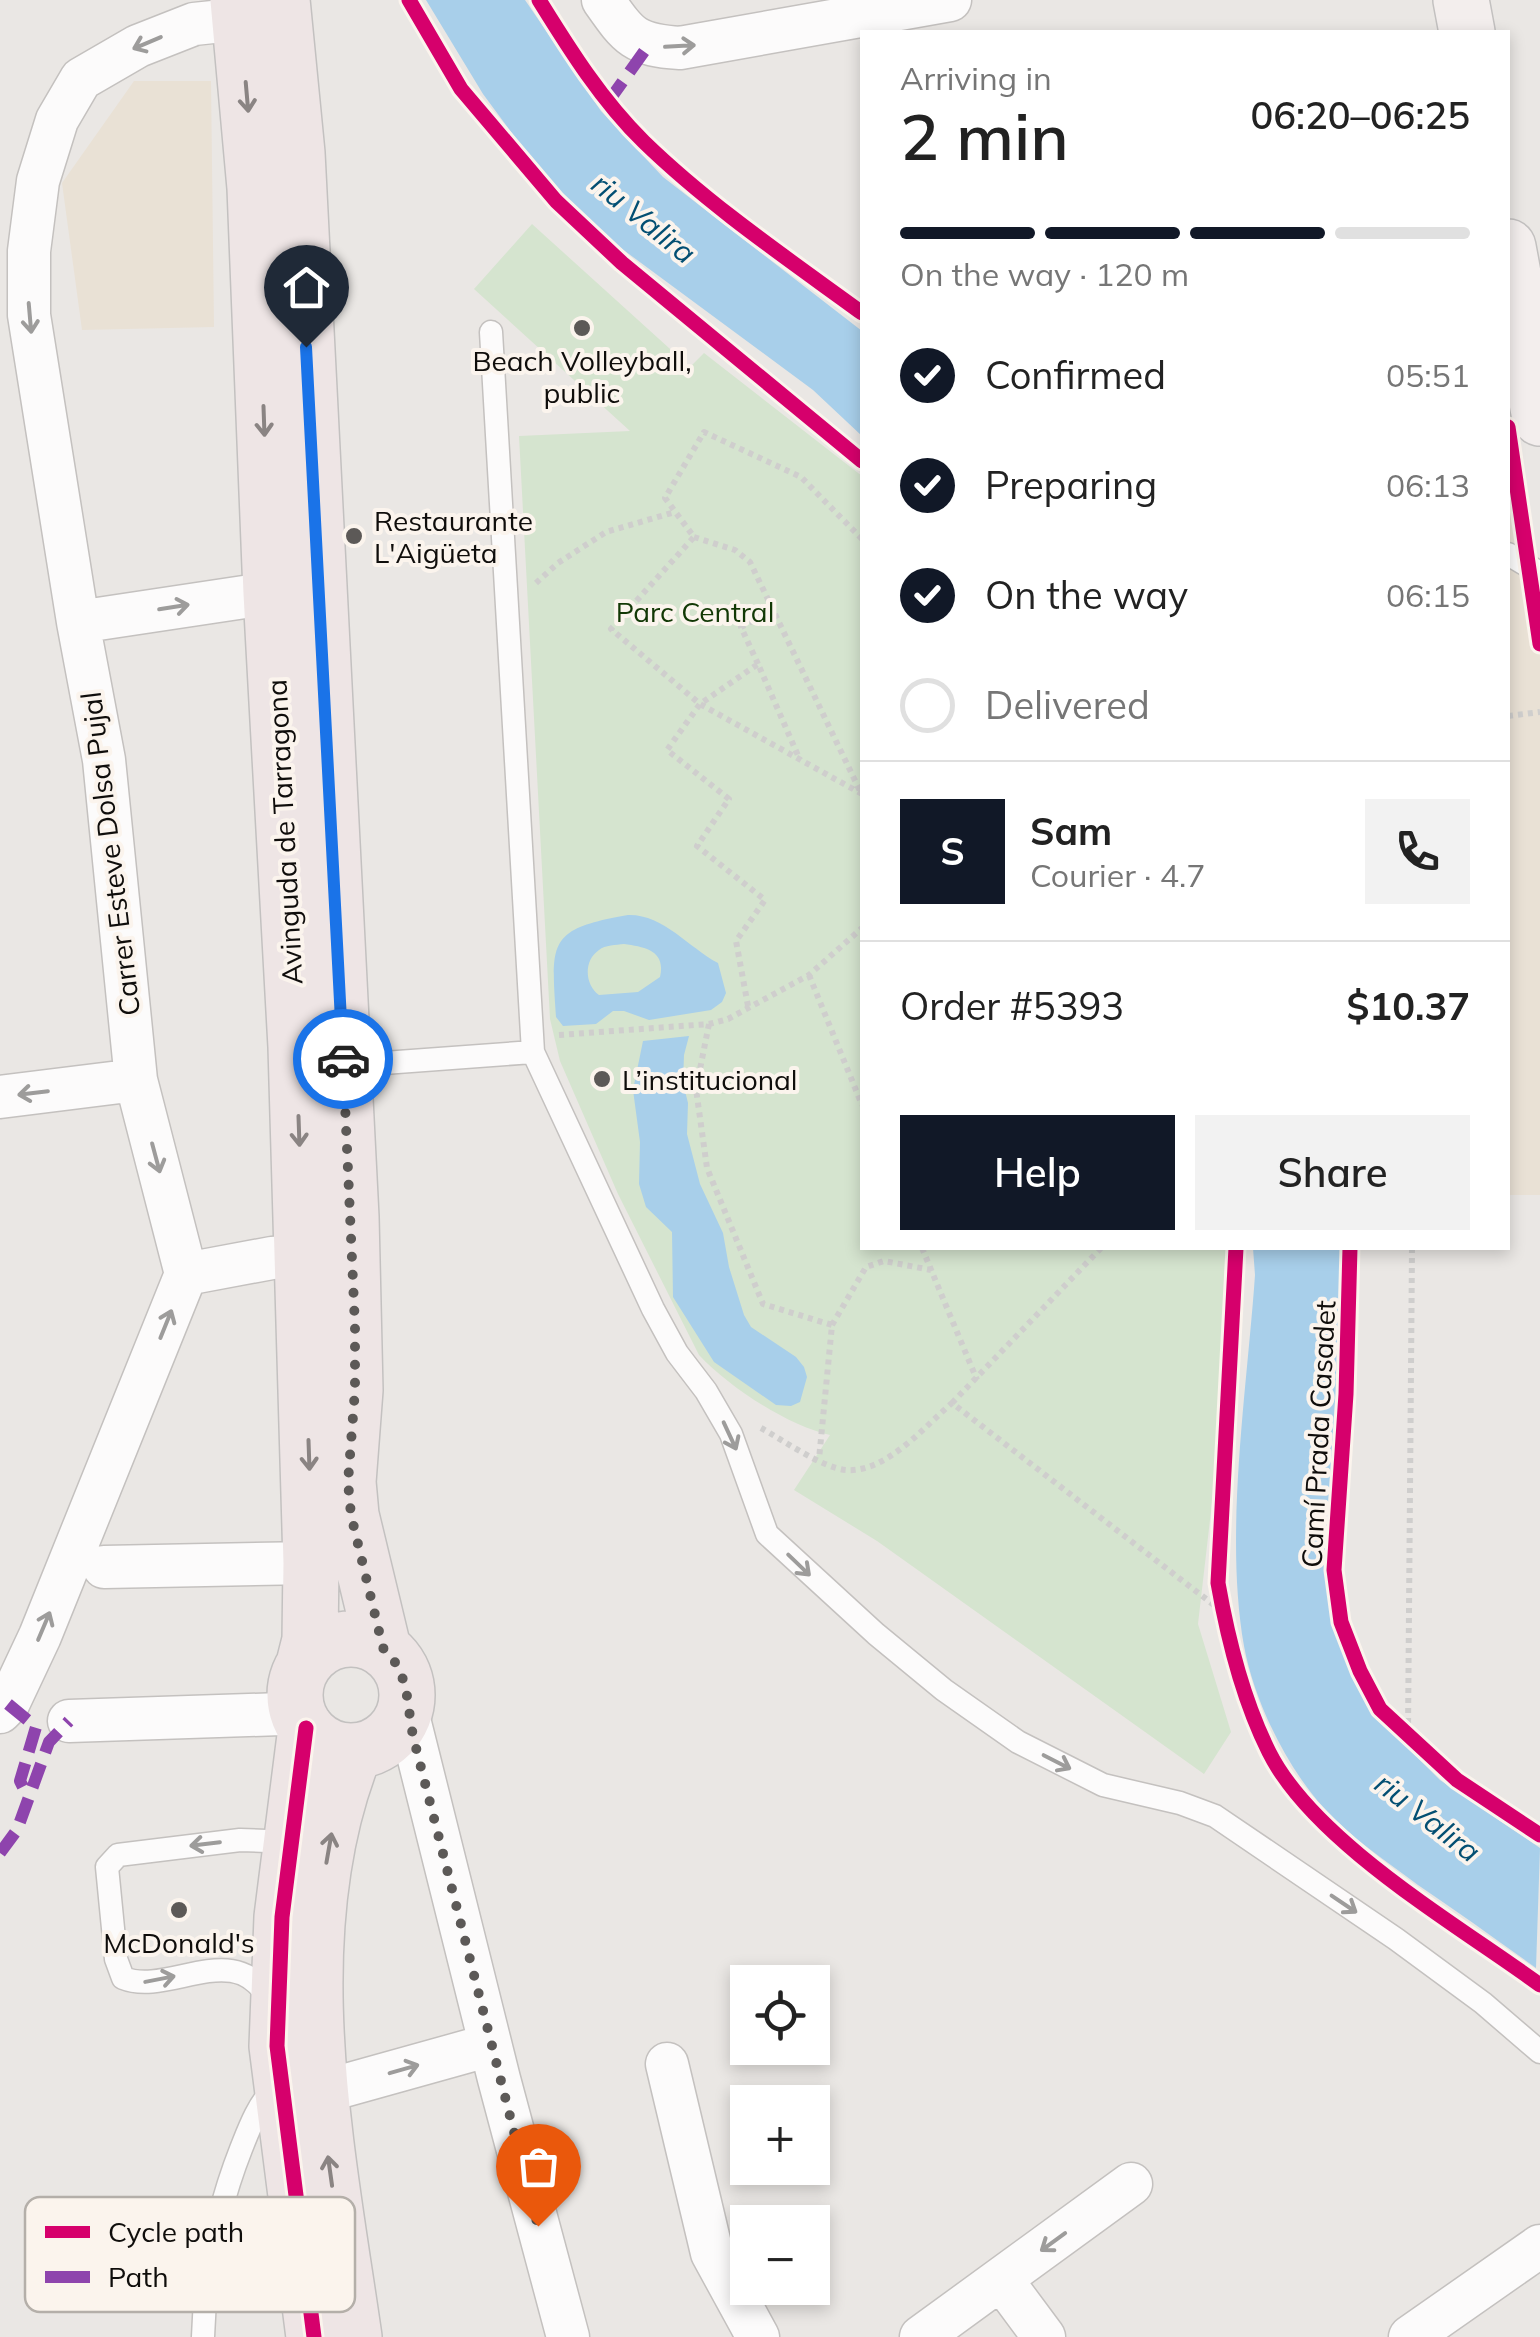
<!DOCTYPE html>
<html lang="en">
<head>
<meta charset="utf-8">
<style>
	body { margin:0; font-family:Mulish,sans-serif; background:#f2f2f2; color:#222; height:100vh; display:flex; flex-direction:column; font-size:38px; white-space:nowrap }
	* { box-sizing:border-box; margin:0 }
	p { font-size:32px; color:#767676 }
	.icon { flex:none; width:55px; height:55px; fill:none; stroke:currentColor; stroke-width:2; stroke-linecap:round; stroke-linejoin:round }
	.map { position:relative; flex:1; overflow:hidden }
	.sheet { position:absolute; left:860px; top:30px; width:650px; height:1220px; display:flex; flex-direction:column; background:#fff; border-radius:0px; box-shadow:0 5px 15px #0003 }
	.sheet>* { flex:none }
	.buttons { position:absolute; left:730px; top:1965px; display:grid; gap:20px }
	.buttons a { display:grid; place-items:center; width:100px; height:100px; border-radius:0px; background:#fff; box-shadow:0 5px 15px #0003; font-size:50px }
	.pin { position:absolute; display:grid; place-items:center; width:85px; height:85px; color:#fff; margin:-102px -42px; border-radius:50% 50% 50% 0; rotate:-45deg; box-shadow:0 0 10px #0007 }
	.pin .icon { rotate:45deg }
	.courier { position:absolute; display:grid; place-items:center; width:100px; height:100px; margin:-50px; border:8px solid #1a73e8; border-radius:50%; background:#fff; color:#222; box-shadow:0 2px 12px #0007 }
	.overview em { font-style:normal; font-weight:600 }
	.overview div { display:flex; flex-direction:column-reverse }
	.overview { display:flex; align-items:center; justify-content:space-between; height:170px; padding:0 40px }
	h1 { font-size:65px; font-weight:600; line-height:75px }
	.bar { display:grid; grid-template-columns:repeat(4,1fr); gap:15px 10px; align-content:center; height:120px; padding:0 40px }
	.bar i { height:12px; border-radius:8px; background:#e0e0e0 }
	.bar .active { background:#111827 }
	.bar p { grid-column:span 4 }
	.line { display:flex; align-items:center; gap:25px; padding:0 40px; border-top:2px solid #e0e0e0 }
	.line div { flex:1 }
	.round { display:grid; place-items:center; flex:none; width:105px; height:105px; border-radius:0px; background:#f2f2f2 }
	ol { padding:0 40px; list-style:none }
	li { display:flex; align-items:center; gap:30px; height:110px }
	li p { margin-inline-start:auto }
	li .icon { padding:10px; border-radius:50%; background:#111827; color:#fff; stroke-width:4 }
	li:last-child { color:#767676 }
	li i { width:55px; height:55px; border:5px solid #e0e0e0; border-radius:50% }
	.button { display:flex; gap:20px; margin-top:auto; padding:20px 40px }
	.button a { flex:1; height:115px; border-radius:0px; background:#111827; color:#fff; font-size:40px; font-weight:600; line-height:115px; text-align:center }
	.button a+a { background:#f2f2f2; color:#222 }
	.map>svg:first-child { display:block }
	.commercial { fill:#e9e1d5 }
	.green { fill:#d5e4cf }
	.water { fill:#a8cfea; fill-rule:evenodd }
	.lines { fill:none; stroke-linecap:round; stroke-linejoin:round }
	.lane-casing { stroke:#c4c1bf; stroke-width:25 }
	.street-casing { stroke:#c4c1bf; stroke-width:45 }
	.primary-casing { stroke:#c3c1c0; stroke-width:58 }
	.highway-casing { stroke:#c3c1c0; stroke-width:58 }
	.path { stroke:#cfcecd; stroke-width:6; stroke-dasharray:5 5; stroke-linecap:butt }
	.lane { stroke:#fcfbfb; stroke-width:22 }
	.street { stroke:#fcfbfb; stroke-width:42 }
	.primary { stroke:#f3eeed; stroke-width:55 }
	.highway { stroke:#eee5e5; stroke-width:55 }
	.quiet { stroke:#8e44ad; stroke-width:12; stroke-dasharray:25 12; stroke-linecap:butt }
	.cycleway-casing { stroke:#fbf4ed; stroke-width:21 }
	.cycleway { stroke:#d6006c; stroke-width:15 }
	.oneway { stroke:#9d9c9b }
	.oneway2 { stroke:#8a8483 }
	.done { stroke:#5c5957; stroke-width:10; stroke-dasharray:0 18 }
	.route { stroke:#1a73e8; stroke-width:12 }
	.poi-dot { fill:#5c5957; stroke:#fbf4ed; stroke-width:4 }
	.labels { text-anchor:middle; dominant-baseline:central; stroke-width:8; stroke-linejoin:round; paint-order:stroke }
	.poi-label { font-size:28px; fill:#0f0d0b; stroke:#fbf4ed }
	.park-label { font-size:28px; fill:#123805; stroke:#fbf4ed }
	.street-label { font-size:28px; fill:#0f0d0b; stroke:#fbf4ed }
	.water-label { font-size:30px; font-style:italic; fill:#034f73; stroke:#fbf4ed }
	.key { fill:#fbf4ed; stroke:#b4afa9; stroke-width:2.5 }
	.key-label { font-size:28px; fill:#0f0d0b }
</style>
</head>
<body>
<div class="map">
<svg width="1540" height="2337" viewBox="0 0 1540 2337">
	<rect width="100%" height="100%" fill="#eae7e4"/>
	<path class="commercial" d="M134 81H211L214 327 82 330 62 183Z
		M1508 398 1540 580V1195H1508Z"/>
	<path class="green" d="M532 224 690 367 704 353 862 476V1248H1227L1226 1381 1198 1624 1231 1732 1204 1774 877 1541 794 1490 830 1435C788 1426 729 1387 699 1355L618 1194 560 1061 550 1019 519 436 630 431 474 289Z"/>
	<path class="water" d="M426 0H525L601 111 663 177 862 331V436L813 390 568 209 483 94Z
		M628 915C663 914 688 947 718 963L726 993 722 1002 711 1010 649 1020 624 1011H613L596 1024 563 1026 556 1017C551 941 548 929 628 915ZM624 944C646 947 666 951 660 977L638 992 599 995C585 985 583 961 599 950 605 945 616 945 624 944Z
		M689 1036 684 1055 683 1083 688 1103 687 1134 700 1184 723 1233 729 1267 744 1315 751 1327 796 1357 804 1367 807 1377 800 1402 791 1406 776 1405 714 1362 673 1297 672 1232 646 1207 639 1184 640 1142 633 1090 643 1041Z
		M1253 1248H1346L1328 1551 1334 1620 1355 1676 1383 1723 1440 1780 1540 1848 1536 1968C1497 1940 1458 1912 1418 1885 1386 1861 1351 1838 1324 1808 1287 1768 1254 1701 1244 1646 1224 1533 1247 1390 1255 1275Z"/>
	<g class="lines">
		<defs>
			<path id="lane" d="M491 332 533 1052 653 1309 677 1353 706 1391 731 1434 767 1534 876 1634 944 1690 1018 1742 1103 1785 1180 1803 1215 1816 1396 1939 1483 2003 1540 2052
				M1508 554 1540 573
				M343 1066 533 1052
				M271 2003C237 1935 170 1997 123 1978L116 1959 107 1867 118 1855 240 1840 292 1842
				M203 2337C205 2271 217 2210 241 2149 249 2129 258 2104 274 2089"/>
			<path id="street" d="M603 0C629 37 634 45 680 48L950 0
				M78 622 271 593
				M0 1097 136 1080
				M186 1274 272 1258 303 1256
				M104 1567 311 1563
				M406 1707 499 2079 568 2337
				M0 1712 8 1704 40 1636 186 1274 136 1080 104 760 78 622 29 315V251L38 181 57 120 81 79 138 46 194 24 241 19
				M69 1721 281 1714 299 1717
				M667 2064 712 2253 758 2337
				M318 2093 490 2045
				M1001 2279 1044 2337
				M921 2337 1131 2184
				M1410 2337 1540 2246"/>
			<path id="primary" d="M1461 0 1467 32
				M1508 247 1540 418"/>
			<path id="highway" d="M238 0 255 188 271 593 296 1047 311 1563 310 1640 304 1664
				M282 0 297 153 351 1217 355 1390 348 1482 351 1515 383 1648
				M295 1695a56 56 0 1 1 112 0a56 56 0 1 1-112 0Z
				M306 1728 282 1917 277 2046 314 2337
				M354 2337C327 2150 281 1932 355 1751"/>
		</defs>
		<use href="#lane" class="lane-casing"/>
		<use href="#street" class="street-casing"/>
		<use href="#primary" class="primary-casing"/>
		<use href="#highway" class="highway-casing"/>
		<path class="path" d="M1512 453 1525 529
			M694 537 735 550 750 562 861 793
			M862 539 801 477 704 432 665 498 694 537 611 629 700 704 862 794
			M536 583 558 563 606 532 675 512
			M1534 601 1540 644
			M758 664 741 627 773 610
			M1508 716 1540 712
			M809 975 862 1105
			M748 1006 736 941 765 900 697 846 729 799 667 750 700 704 758 664 800 760
			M709 1024 696 1089 707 1168 763 1304 832 1325 819 1459
			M559 1035 709 1024 728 1019 809 975 862 928
			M922 1248 977 1380
			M832 1325 866 1267 884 1261 931 1270
			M952 1403 1101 1248
			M761 1428C783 1440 822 1468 846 1470 886 1473 924 1427 952 1403L1223 1612
			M1408 1733 1412 1248"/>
		<use href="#lane" class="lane"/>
		<use href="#street" class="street"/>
		<use href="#primary" class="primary"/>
		<use href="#highway" class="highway"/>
		<path class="quiet" d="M608 102 648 46
			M8 1704 36 1727 20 1781 27 1795
			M0 1853 17 1830 49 1742 69 1721"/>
		<defs>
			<path id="cycleway" d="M409 0 461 89 556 201 622 263 862 461
				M539 0C570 50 602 101 644 142 710 206 788 259 862 313
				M1508 427 1540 644
				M1236 1248 1218 1583C1228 1640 1243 1700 1269 1752 1314 1842 1458 1925 1540 1985
				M1350 1248 1346 1394 1334 1570 1341 1622 1360 1671 1380 1709 1457 1780 1540 1835
				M306 1728 282 1917 277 2046 314 2337"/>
		</defs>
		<use href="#cycleway" class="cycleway-casing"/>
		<use href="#cycleway" class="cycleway"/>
	</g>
	<defs><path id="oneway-shaft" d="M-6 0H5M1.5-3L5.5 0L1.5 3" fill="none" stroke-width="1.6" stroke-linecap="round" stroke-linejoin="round" transform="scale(2.5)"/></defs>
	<g class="oneway">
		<use href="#oneway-shaft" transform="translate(147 43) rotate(157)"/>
		<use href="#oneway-shaft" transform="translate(680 46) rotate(-3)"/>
		<use href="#oneway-shaft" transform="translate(30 318) rotate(85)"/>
		<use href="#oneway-shaft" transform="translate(174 607) rotate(-9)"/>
		<use href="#oneway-shaft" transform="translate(33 1093) rotate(173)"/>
		<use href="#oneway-shaft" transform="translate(156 1158) rotate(75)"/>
		<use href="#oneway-shaft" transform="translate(166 1324) rotate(-68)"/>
		<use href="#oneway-shaft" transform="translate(730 1436) rotate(65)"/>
		<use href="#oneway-shaft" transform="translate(799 1565) rotate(44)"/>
		<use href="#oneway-shaft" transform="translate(44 1626) rotate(-67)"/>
		<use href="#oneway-shaft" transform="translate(1057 1762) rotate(27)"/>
		<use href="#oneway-shaft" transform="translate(205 1844) rotate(173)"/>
		<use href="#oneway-shaft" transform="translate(1344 1904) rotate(34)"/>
		<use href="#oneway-shaft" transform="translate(160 1979) rotate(-11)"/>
		<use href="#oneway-shaft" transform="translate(404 2069) rotate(-16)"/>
		<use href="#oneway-shaft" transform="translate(1053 2242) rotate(144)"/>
	</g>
	<g class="oneway2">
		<use href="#oneway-shaft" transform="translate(247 97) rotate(85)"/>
		<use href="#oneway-shaft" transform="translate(264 421) rotate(88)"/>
		<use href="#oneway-shaft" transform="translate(299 1131) rotate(88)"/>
		<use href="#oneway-shaft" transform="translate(309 1455) rotate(88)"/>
		<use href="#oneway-shaft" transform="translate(329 1848) rotate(-80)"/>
		<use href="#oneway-shaft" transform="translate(330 2171) rotate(-98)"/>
	</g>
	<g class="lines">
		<path class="done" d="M343 1059 355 1326V1390L348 1482 351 1515 383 1648C411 1674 406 1706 414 1740L538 2226"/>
		<path class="route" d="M306 347 343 1059"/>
	</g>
	<g class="poi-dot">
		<circle cx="582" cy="328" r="10"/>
		<circle cx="354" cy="536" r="10"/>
		<circle cx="602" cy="1079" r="10"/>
		<circle cx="179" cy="1910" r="10"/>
	</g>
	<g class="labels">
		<g class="poi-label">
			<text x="582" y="360">Beach Volleyball,<tspan x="582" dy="32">public</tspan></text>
			<text x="374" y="520" text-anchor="start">Restaurante<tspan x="374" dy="32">L'Aigüeta</tspan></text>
			<text x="622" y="1079" text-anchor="start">L’institucional</text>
			<text x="179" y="1942">McDonald's</text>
		</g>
		<g class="park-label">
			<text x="695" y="611">Parc Central</text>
		</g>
		<g class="street-label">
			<text transform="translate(284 832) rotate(-93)">Avinguda de Tarragona</text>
			<text transform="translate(110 854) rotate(-97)">Carrer Esteve Dolsa Pujal</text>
			<text transform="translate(1318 1434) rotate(-87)">Camí Prada Casadet</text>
		</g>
		<g class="water-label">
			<text transform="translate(644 218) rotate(39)">riu Valira</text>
			<text transform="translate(1428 1817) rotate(38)">riu Valira</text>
		</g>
	</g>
	<rect x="25" y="2197" width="330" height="115" rx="15" class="key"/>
	<rect x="45" y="2226" width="45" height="12" fill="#d6006c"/>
	<rect x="45" y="2271" width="45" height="12" fill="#8e44ad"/>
	<g class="key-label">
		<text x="108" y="2242">Cycle path</text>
		<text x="108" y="2287">Path</text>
	</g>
</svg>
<div class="buttons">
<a><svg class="icon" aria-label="locate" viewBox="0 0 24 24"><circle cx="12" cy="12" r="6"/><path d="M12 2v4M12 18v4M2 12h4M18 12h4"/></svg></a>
<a>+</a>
<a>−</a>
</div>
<div class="pin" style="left:538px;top:2226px;background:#ea580c"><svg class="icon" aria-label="bag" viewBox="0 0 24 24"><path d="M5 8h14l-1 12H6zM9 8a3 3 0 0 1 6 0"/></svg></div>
<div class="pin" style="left:306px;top:347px;background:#1f2937"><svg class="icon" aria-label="home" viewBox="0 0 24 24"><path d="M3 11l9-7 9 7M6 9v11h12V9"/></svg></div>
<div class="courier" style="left:343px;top:1059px"><svg class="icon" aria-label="car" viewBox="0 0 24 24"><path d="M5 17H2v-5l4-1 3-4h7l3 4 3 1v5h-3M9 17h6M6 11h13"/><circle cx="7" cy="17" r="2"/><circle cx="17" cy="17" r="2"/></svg></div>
<section class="sheet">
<div class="overview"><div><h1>2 min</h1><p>Arriving in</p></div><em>06:20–06:25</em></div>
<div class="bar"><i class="active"></i><i class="active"></i><i class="active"></i><i></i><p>On the way · 120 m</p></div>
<ol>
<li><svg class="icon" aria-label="check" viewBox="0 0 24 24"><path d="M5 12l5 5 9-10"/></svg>Confirmed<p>05:51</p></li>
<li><svg class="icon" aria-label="check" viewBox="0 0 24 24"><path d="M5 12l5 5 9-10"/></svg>Preparing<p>06:13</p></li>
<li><svg class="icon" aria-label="check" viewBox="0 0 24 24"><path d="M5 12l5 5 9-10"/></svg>On the way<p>06:15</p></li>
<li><i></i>Delivered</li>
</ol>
<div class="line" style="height:180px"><b class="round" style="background:#111827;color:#fff">S</b><div><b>Sam</b><p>Courier · 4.7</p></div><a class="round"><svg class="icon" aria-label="phone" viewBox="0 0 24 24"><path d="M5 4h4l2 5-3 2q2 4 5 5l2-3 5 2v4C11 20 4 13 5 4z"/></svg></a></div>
<div class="line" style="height:130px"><div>Order #5393</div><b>$10.37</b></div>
<div class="button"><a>Help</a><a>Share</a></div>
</section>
</div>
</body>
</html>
